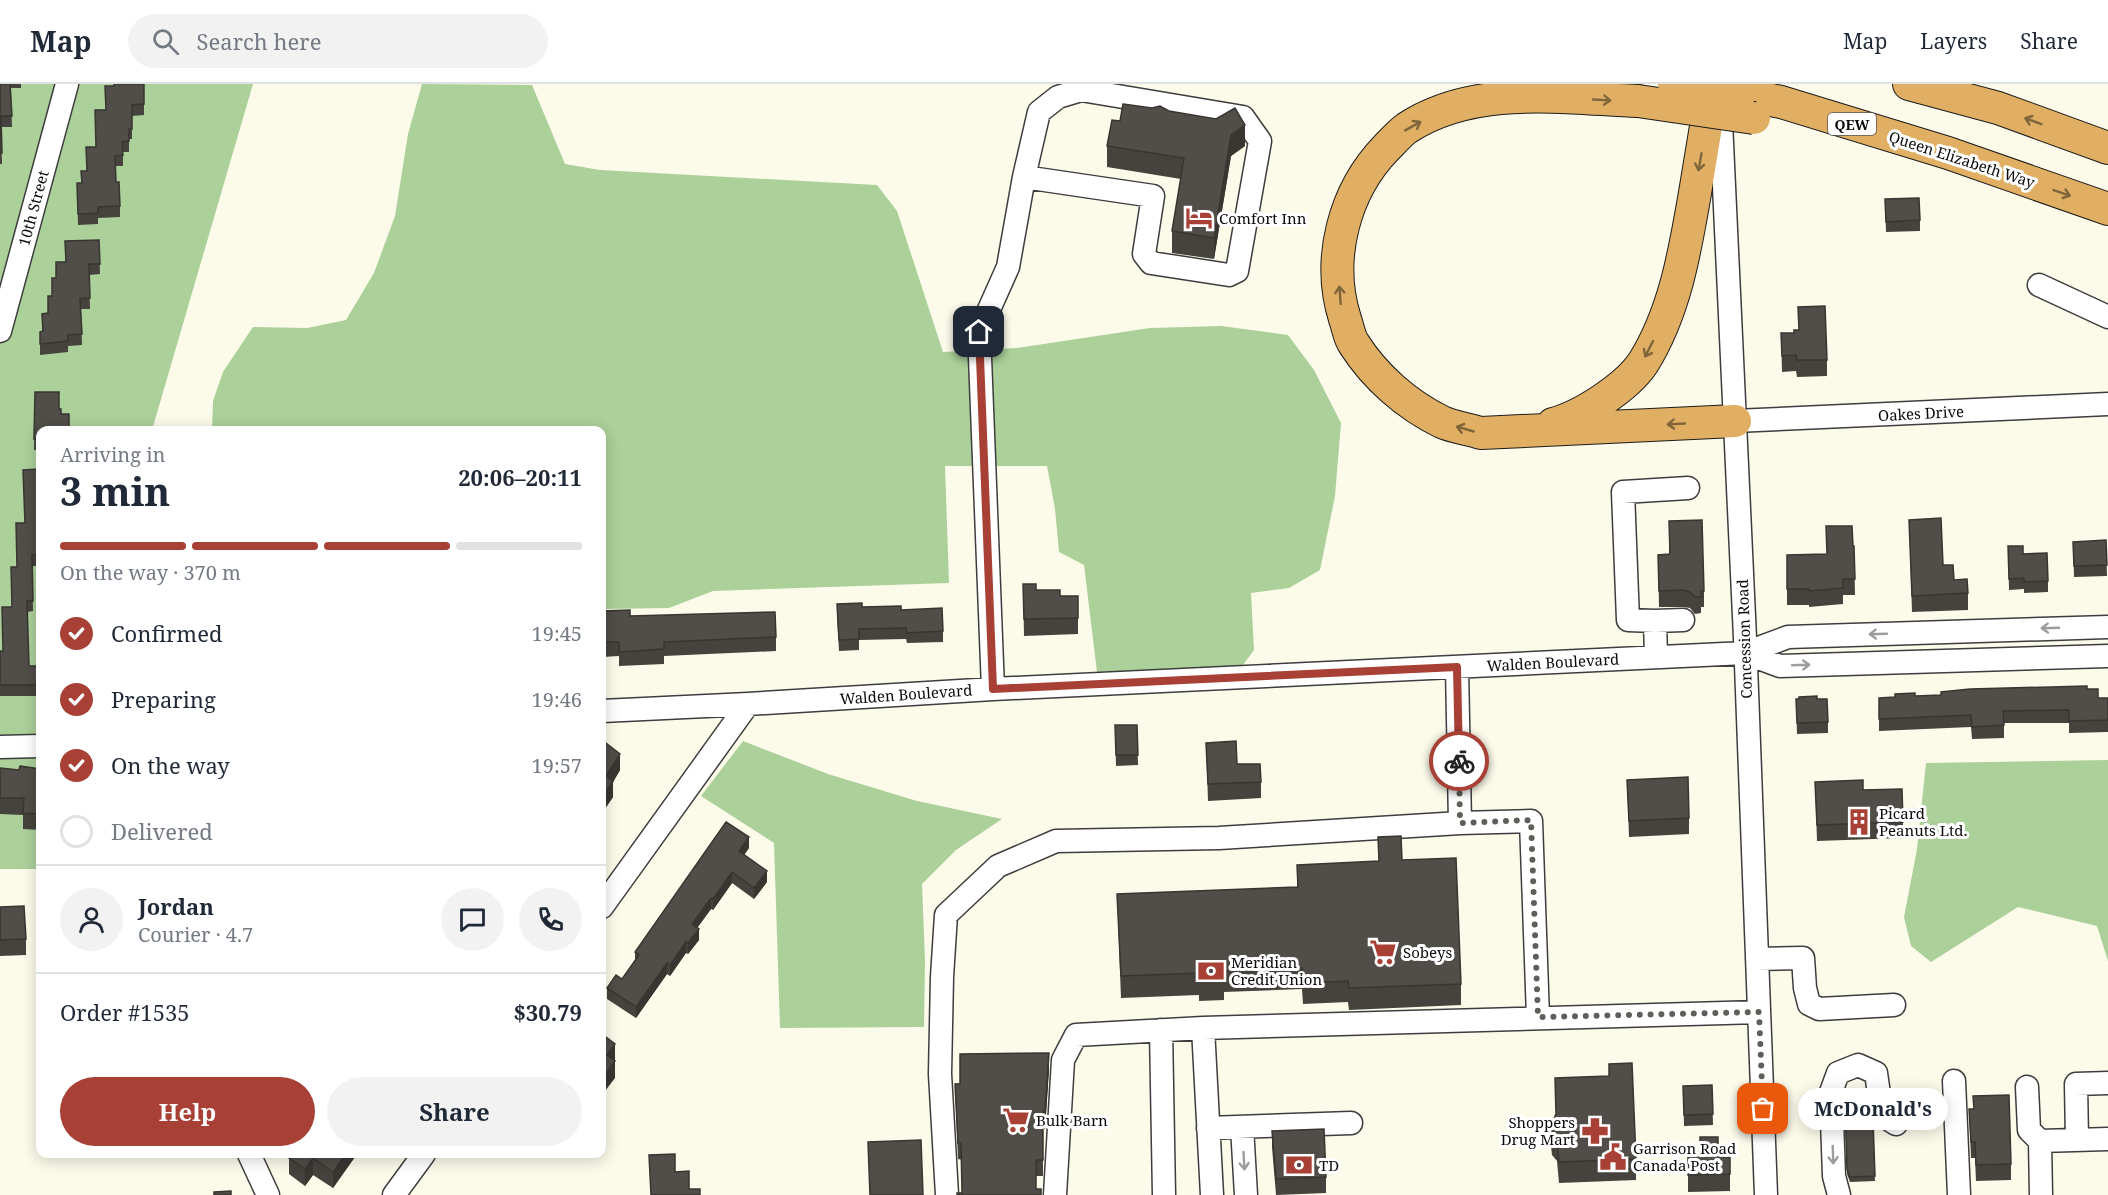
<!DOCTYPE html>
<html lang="en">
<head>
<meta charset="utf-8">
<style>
	body { margin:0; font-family:"Noto Serif",serif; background:#f2f2f3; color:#1f2937; height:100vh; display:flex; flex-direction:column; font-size:22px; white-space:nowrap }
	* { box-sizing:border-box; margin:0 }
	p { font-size:20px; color:#747a83 }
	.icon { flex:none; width:33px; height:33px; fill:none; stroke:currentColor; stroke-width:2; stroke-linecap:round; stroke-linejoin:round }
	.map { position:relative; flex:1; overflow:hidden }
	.side { position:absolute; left:36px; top:342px; width:570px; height:732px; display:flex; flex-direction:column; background:#fff; border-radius:12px; box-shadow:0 3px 15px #0003 }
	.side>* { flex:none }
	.pin { position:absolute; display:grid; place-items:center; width:51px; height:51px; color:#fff; margin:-26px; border-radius:12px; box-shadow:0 3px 9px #0006 }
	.courier { position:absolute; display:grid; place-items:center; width:60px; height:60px; margin:-30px; border:4px solid #a84035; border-radius:50%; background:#fff; color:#222; box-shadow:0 2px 8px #0007 }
	.bubble { position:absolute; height:42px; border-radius:21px; background:#fff; box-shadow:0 3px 15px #0003; font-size:20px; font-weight:700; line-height:42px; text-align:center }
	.overview em { font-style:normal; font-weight:700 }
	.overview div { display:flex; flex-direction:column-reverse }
	.overview { display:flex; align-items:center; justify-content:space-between; height:102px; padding:0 24px }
	h1 { font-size:39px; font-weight:700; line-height:45px }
	.bar { display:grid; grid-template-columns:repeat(4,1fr); gap:9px 6px; align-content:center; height:72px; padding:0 24px }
	.bar i { height:8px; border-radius:4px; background:#e0e1e3 }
	.bar .selected { background:#a84035 }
	.bar p { grid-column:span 4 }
	.line { display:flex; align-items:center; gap:15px; padding:0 24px; border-top:2px solid #e0e1e3 }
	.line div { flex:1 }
	.round { display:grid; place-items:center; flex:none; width:63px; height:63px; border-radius:32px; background:#f2f2f3 }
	ol { padding:0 24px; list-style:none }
	li { display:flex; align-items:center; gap:18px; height:66px }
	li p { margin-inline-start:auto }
	li .icon { padding:6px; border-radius:50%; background:#a84035; color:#fff; stroke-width:4 }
	li:last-child { color:#747a83 }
	li i { width:33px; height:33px; border:3px solid #e0e1e3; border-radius:50% }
	.action { display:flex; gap:12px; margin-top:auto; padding:12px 24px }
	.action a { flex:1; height:69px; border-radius:36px; background:#a84035; color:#fff; font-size:24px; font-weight:700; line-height:69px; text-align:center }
	.action a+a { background:#f2f2f3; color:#1f2937 }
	header { display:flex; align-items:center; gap:36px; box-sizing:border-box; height:84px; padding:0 30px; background:#fff; border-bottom:2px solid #e0e1e3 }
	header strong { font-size:28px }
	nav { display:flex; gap:33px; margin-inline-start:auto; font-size:21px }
	.search { width:420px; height:54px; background:#f2f2f3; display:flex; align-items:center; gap:15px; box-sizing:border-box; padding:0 21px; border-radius:33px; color:#747a83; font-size:22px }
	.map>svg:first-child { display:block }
	.forest { fill:#abd09a }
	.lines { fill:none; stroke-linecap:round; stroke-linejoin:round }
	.minor-casing { stroke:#3d3d3d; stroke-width:25 }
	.highway-casing { stroke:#1b1b1b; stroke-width:34 }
	.minor { stroke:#fff; stroke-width:22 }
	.highway { stroke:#e1af63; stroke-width:32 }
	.highway-bridge-casing { stroke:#1b1b1b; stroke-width:34; stroke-linecap:butt }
	.highway-bridge { stroke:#e1af63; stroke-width:32 }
	.wall { fill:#46423e }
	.shaded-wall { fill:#393632 }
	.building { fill:#514d48; stroke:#393632; stroke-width:1.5 }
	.oneway { stroke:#80653b }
	.oneway2 { stroke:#9d9d9d }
	.done { stroke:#5f5e58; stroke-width:6; stroke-dasharray:0 10.8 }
	.route { stroke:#a84035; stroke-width:8 }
	.labels { text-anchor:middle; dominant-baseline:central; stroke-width:6; stroke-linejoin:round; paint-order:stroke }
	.shield { fill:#fff; stroke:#545454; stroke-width:1.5 }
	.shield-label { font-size:14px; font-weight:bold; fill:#0a0a0a }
	.street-label { font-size:15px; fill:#0a0a0a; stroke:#fff }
	.poi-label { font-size:15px; fill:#0a0a0a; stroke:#fff; text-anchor:start }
</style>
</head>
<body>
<header>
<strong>Map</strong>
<div class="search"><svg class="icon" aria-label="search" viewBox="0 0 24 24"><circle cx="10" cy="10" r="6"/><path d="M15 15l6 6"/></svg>Search here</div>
<nav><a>Map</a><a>Layers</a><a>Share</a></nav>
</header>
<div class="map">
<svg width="2108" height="1111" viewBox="0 0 2108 1111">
	<rect width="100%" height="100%" fill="#fcfbea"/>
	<path class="forest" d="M0 0H253L152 346H40V785H0Z
		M422 0 532 1 565 80 600 86 877 101 897 127 943 268 1017 264 1150 244 1221 242 1288 251 1314 286 1341 339 1335 412 1320 486 1289 504 1251 509 1254 566 1240 585 1097 588 1084 481 1059 468 1055 425 1047 382H945L949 499 713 507 669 524 602 525V346H212L213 317 223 288 253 243 307 244 346 236 374 189 395 132 408 50Z
		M743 657 828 690 917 717 1002 735 956 766 922 800 925 876 924 943 780 944 774 759 701 712Z
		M2108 676V877L2097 842 2018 823 1931 878 1911 862 1904 833 1917 765 1926 679Z"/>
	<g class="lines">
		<defs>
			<path id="minor" d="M1720 16 1745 554 1766 1111
				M2039 201 2108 233
				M0 247 67 0
				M1735 337 2108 320
				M1655 537 1683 536
				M1745 569 1780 582 2108 572
				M1656 573 1655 537 1628 536 1623 408 1688 404
				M1457 583 1460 739 1531 737 1538 933
				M993 605 979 248 1008 183 1024 93 1039 28 1058 13 1081 6 1243 33 1260 57 1237 187 1229 191 1151 179 1144 170 1153 112 1024 93
				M602 627 748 620 993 605 1745 569 1788 553 2108 543
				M0 663 40 662
				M602 823 748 620
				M1757 875 1803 874 1805 904 1809 920 1819 925 1894 921
				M1161 946 1164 1111
				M1954 997 1959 1111
				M2027 1003 2029 1046 2040 1057
				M1242 1043 1246 1111
				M1208 1044 1351 1039
				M2077 1056 2076 1000 2108 999
				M249 1070 268 1111
				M394 1111 424 1070
				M947 1111 940 990 942 893 946 831 998 782 1056 757 1219 754 1460 739
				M1055 1111 1063 976 1076 951 1203 944
				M1212 1111 1203 944 1759 928
				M1839 1111 1834 1092 1831 1008 1838 989 1858 981 1876 989 1882 1031 1896 1040
				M2041 1111 2040 1057 2108 1055"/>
			<path id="highway" d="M1909 0 1998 24 2108 64
				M1757 13 1781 18 1948 69 2108 125
				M1638 17C1562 14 1474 0 1407 44 1400 49 1393 57 1387 63 1344 107 1326 175 1345 235 1348 243 1349 253 1354 260 1375 293 1407 321 1442 338 1453 343 1468 345 1481 349L1735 337
				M1553 340C1581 333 1627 303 1643 279 1675 228 1685 167 1695 109 1701 72 1707 36 1713 0"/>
		</defs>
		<use href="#minor" class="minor-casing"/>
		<use href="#highway" class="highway-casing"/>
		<use href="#minor" class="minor"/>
		<use href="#highway" class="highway"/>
		<defs>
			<path id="highway-bridge" d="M1674 0 1739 11
				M1638 17 1754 34"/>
		</defs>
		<use href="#highway-bridge" class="highway-bridge-casing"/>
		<use href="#highway-bridge" class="highway-bridge"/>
	</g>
	<path class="wall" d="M0 0H21V4H11L12 43H1L2 80H0Z
		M144 0V31L132 32V55H129V68H123V82H116V98L120 122V133L98 134V140L78 141 77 99H81L87 87 86 63H96L105 26Z
		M1152 24 1169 27 1245 62 1231 72 1214 175 1172 169V147L1181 95 1107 83V62L1120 37Z
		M1885 115 1920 136V147L1886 148Z
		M99 156 100 190 89 191 90 225H81L82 261 68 262V268L40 271V248L42 247V230L48 229V212H52L56 194 65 178Z
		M1781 249 1827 276V292L1797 293 1796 287 1782 288Z
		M35 308 59 325 61 330 40 346V377H38V366H34Z
		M40 385V437H38L39 482H32L33 527 27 528 29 582H39V612H0V567H3L12 523 25 439 23 386Z
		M1909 436 1954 496 1968 509V526L1912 528Z
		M1669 437 1704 507V523H1701V529L1695 530 1690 524 1683 523H1659L1658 471 1669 470Z
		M2106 456 2107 492 2074 493 2073 458Z
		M1853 462H1854L1855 511H1843V520L1809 523V521H1787V471L1826 470Z
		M2008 462 2023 470 2048 497V508L2024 509V505L2009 506Z
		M1023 500 1036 506 1060 512H1078V550L1024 552Z
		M862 523 901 526 943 547V558L907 559 906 555 859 556V566L839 567 837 531Z
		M602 527 630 532 776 553V567L664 572V580L619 582V572L602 573Z
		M2087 605 2098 614H2108V648L2069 649V639H2004V654L1972 655 1971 643 1879 647V614Z
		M1796 615H1817L1828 638V649L1797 650Z
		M1115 641H1137L1138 681 1116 682Z
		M602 656 620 686 613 698V713L602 729Z
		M1206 659 1261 698V714L1208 717Z
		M0 684 19 686 40 685V746L23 745V731L0 730Z
		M1627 696 1689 734V750L1629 753Z
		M1815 698 1863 706 1903 738V754L1817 757Z
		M1378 753 1402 776 1461 900V921L1349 926 1348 918 1303 920 1302 905 1224 908V916L1199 917V911L1121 914 1117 810 1297 803V781L1379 777Z
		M749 764 744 771 767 798 754 815 732 799 713 826 711 825 697 844 699 856 688 870 686 869 670 892 667 890 636 934 607 915V904L622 895 635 876V868Z
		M0 823 26 855V871L0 872Z
		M1609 980 1636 1075V1096L1559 1099 1557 1077 1552 1071 1551 1062V1041L1609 992Z
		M1049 985 1045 1045H1043V1092H1036L958 1075 955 1000Z
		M1712 1001 1713 1041 1684 1042 1683 1002Z
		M1845 1019 1869 1028 1873 1036 1875 1097 1850 1098 1847 1090Z
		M1969 1025 2011 1080V1096L1976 1097 1975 1074H1971Z
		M1272 1047 1326 1093V1109L1276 1111 1272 1063Z
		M1718 1064 1722 1073H1730V1107L1688 1108V1068H1700Z
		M292 1070H357L333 1104 313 1091 305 1102 289 1090V1074Z"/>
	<path class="shaded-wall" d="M1245 41V62L1231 72 1214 175V154L1231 51Z
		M620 670V686L613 698V713L602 729V713L606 692Z
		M749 753V764L739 778V767Z
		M767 787V798L754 815V804Z
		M732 788V799L713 826V815Z
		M711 814V825L692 851V840Z
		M699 845V856L688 870V859Z
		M686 858V869L670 892V881Z
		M667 879V890L636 934V923Z
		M615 960V976L607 988V971Z
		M1049 969V985L1045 1045V1028Z
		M615 977V994L602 1011V995Z
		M346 1070H357L333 1104V1088Z
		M313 1074V1091L305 1102V1085Z"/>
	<path class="building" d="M0 0H10L12 32H1L2 69H0Z
		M114 0H144V20L132 21V45H129V57L122 58 123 71 115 72 116 98H119L120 122 98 123V129L78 130 77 99H82L81 87H87L86 63H96L95 26H106L105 2H114Z
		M1123 20 1152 24 1160 22 1169 27 1216 35 1235 24 1245 41 1231 51 1214 154 1172 147 1184 74 1107 62 1112 36 1120 37Z
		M1919 114 1920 136 1886 138 1885 115Z
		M99 156 100 180H89L90 214 80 215 82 250 68 251V257L40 260V248L43 247 42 230 48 229V212H52V194H56V178H66L65 157Z
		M1825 222 1827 276H1797L1796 271 1782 272 1781 249H1794V246H1799L1798 223Z
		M35 308H59V325H61V330H69V346H40V366H38V355H34Z
		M40 385V426H38L39 471H32L33 517H27L29 582H39V601H0V567H3L2 523H12L11 483H17L16 439H25L23 386Z
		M1941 434 1943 481H1953L1954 496 1967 495 1968 509 1912 512 1909 436Z
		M1702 436 1704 507H1701V513H1695L1690 508 1683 506 1659 507 1658 471 1670 470 1669 437Z
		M1826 442H1852L1853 462H1854L1855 495H1843V504L1809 507V505H1787V471L1827 470Z
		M2106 456 2107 481 2074 482 2073 458Z
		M2008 462H2023V470L2047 469 2048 497 2024 498V494L2009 495Z
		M1023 500H1036V506H1060V512H1078V534L1024 535Z
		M862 519V523L901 522V526L942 524 943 547 907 549 906 544 859 545V555L839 556 837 520Z
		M630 526V532L775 528 776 553 664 558V565L619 568V558H602V527Z
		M2087 602V605H2098V614H2108V636L2069 637V626L2003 627 2004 641 1972 643 1971 631 1879 635V614L1895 613V610L1915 609V612L1941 611V608L1970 605Z
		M1817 612V615H1827L1828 638 1797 639 1796 615H1799V613Z
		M1115 641H1137L1138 671H1116Z
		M602 656 620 670 606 692 613 697 602 713Z
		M1236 657 1237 680H1260L1261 698 1208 700 1206 659Z
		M20 682 40 685V730L23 729 24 714H0V684L19 686Z
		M1688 693 1689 734 1629 737 1627 696Z
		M1863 696V706L1902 705 1903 738 1817 741 1815 698Z
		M726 738 749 753 739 767 767 787 754 804 732 788 713 815 711 814 692 840 699 845 688 859 686 858 670 881 667 879 636 923 607 904 616 891 622 895 639 871 635 868Z
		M1401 752 1402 776 1456 774 1461 900 1349 904 1348 897 1303 899 1302 884 1224 887V895L1199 896V889L1121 892 1117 810 1298 803 1297 781 1379 777 1378 753Z
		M24 822 26 855 0 856V823Z
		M602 950 615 960 607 971 615 977 602 995Z
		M1049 969 1045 1028H1043V1076H1036V1105H1041V1111H957V1109H962L961 1059H958L955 1000H960V970Z
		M1632 979 1636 1075 1559 1078 1557 1056 1552 1050 1551 1041 1556 1030 1555 994 1609 992V980Z
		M1712 1001 1713 1030 1684 1031 1683 1002Z
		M2009 1011 2011 1080 1976 1081 1975 1058H1971L1969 1025H1974L1973 1012Z
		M1867 1018 1869 1028 1873 1036 1875 1092 1850 1093 1847 1085 1845 1019Z
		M1324 1045 1326 1093 1276 1095 1272 1047Z
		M1700 1053H1718V1064H1722V1073H1730V1090L1688 1091V1068H1700Z
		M921 1056 923 1111H870L868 1058Z
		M292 1070H346L333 1088 313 1074 305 1085 289 1074Z
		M675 1070V1088L689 1087V1105H700V1111H651L649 1071Z
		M231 1107V1111H214V1108Z"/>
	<defs><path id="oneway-shaft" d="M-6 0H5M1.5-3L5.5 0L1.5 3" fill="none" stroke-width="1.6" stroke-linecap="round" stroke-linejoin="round" transform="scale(1.5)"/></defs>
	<g class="oneway">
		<use href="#oneway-shaft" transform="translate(1602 16) rotate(3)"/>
		<use href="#oneway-shaft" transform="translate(2033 37) rotate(-160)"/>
		<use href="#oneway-shaft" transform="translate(1413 42) rotate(-29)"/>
		<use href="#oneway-shaft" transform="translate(1700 78) rotate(100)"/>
		<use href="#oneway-shaft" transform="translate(2062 109) rotate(19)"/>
		<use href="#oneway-shaft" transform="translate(1340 211) rotate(-94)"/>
		<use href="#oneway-shaft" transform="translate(1649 265) rotate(117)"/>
		<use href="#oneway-shaft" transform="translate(1676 340) rotate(177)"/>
		<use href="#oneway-shaft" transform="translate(1465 345) rotate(-164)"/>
	</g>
	<g class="oneway2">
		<use href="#oneway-shaft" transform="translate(2050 544) rotate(178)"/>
		<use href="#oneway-shaft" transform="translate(1878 550) rotate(178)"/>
		<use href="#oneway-shaft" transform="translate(1801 581) rotate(-2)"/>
		<use href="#oneway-shaft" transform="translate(1833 1071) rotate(88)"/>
		<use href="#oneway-shaft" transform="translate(1244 1077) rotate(87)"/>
	</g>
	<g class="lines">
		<path class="done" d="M1459 677 1460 739 1531 736 1538 933 1759 928 1763 1025"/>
		<path class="route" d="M979 248 993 605 1457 583 1459 677"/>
	</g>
	<defs>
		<symbol id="hotel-bare" viewBox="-9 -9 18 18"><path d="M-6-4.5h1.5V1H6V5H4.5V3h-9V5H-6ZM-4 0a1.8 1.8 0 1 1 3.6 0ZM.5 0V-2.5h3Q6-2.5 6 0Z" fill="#a84035" stroke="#fff" stroke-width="2.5" paint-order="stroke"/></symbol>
		<symbol id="building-bare" viewBox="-9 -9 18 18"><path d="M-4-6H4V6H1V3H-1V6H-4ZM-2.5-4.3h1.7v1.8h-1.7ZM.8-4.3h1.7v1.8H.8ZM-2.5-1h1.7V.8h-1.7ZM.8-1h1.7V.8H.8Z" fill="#a84035" stroke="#fff" stroke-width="2.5" paint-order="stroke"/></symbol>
		<symbol id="supermarket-bare" viewBox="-9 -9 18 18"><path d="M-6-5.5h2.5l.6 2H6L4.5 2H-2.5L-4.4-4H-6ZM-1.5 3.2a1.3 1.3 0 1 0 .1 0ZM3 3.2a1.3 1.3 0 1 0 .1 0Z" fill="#a84035" stroke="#fff" stroke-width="2.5" paint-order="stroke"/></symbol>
		<symbol id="bank-bare" viewBox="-9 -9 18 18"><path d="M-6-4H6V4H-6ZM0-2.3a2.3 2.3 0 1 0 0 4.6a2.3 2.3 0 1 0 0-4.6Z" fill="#a84035" stroke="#fff" stroke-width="2.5" paint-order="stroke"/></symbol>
		<symbol id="pharmacy-bare" viewBox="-9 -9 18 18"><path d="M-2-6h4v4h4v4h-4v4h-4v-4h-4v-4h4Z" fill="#a84035" stroke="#fff" stroke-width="2.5" paint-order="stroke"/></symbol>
		<symbol id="civic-bare" viewBox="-9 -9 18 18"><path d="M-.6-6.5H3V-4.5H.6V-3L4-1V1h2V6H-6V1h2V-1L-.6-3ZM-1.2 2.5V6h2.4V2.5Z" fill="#a84035" stroke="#fff" stroke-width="2.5" paint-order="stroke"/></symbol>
	</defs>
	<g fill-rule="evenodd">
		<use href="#hotel-bare" x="1180" y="115" width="38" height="38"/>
		<use href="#building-bare" x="1840" y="719" width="38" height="38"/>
		<use href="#supermarket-bare" x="1364" y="849" width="38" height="38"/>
		<use href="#bank-bare" x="1192" y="868" width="38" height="38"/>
		<use href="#supermarket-bare" x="997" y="1017" width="38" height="38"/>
		<use href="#pharmacy-bare" x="1576" y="1028" width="38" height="38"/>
		<use href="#civic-bare" x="1594" y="1054" width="38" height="38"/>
		<use href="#bank-bare" x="1280" y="1062" width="38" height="38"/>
	</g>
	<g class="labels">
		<rect class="shield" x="1828" y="29" width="48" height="22" rx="4.5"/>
		<g class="shield-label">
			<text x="1852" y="40">QEW</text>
		</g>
		<g class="street-label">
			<text transform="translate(1962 75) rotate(18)">Queen Elizabeth Way</text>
			<text transform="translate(33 124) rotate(-75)">10th Street</text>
			<text transform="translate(1921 329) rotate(-3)">Oakes Drive</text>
			<text transform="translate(1744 555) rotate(-92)">Concession Road</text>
			<text transform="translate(1553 578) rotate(-3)">Walden Boulevard</text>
			<text transform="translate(906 610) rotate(-4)">Walden Boulevard</text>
		</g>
		<g class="poi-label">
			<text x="1219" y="134">Comfort Inn</text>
			<text x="1879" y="729">Picard<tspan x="1879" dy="17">Peanuts Ltd.</tspan></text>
			<text x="1403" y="868">Sobeys</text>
			<text x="1231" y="878">Meridian<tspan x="1231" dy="17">Credit Union</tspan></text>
			<text x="1036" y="1036">Bulk Barn</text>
			<text x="1575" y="1038" text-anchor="end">Shoppers<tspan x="1575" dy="17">Drug Mart</tspan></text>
			<text x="1633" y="1064">Garrison Road<tspan x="1633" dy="17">Canada Post</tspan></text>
			<text x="1319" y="1081">TD</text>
		</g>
	</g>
</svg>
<div class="pin" style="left:1763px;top:1025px;background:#ea580c"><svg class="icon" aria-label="bag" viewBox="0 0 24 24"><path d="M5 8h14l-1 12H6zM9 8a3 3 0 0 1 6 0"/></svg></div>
<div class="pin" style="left:979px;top:248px;background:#1f2937"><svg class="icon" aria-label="home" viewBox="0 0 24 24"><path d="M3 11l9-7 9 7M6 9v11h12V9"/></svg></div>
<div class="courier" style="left:1459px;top:677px"><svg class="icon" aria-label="bike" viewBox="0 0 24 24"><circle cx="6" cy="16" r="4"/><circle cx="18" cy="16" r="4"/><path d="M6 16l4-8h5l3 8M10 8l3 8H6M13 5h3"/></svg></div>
<div class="bubble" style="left:1798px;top:1004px;width:150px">McDonald's</div>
<section class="side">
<div class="overview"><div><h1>3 min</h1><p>Arriving in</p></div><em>20:06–20:11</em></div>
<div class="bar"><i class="selected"></i><i class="selected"></i><i class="selected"></i><i></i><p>On the way · 370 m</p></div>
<ol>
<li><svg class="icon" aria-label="check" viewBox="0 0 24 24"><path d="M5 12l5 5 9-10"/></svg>Confirmed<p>19:45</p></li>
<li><svg class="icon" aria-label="check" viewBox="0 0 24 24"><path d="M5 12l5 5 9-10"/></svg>Preparing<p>19:46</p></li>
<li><svg class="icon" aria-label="check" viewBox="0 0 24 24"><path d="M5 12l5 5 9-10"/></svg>On the way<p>19:57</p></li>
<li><i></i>Delivered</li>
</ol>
<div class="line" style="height:108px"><a class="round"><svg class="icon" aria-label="person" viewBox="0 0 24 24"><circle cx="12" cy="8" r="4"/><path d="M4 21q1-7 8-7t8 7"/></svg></a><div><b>Jordan</b><p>Courier · 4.7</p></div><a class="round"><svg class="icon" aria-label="chat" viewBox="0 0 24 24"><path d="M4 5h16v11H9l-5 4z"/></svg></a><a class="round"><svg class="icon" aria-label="phone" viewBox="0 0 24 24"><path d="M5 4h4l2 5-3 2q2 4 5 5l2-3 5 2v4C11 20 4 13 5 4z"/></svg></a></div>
<div class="line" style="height:78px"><div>Order #1535</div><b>$30.79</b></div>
<div class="action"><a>Help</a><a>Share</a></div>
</section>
</div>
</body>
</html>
